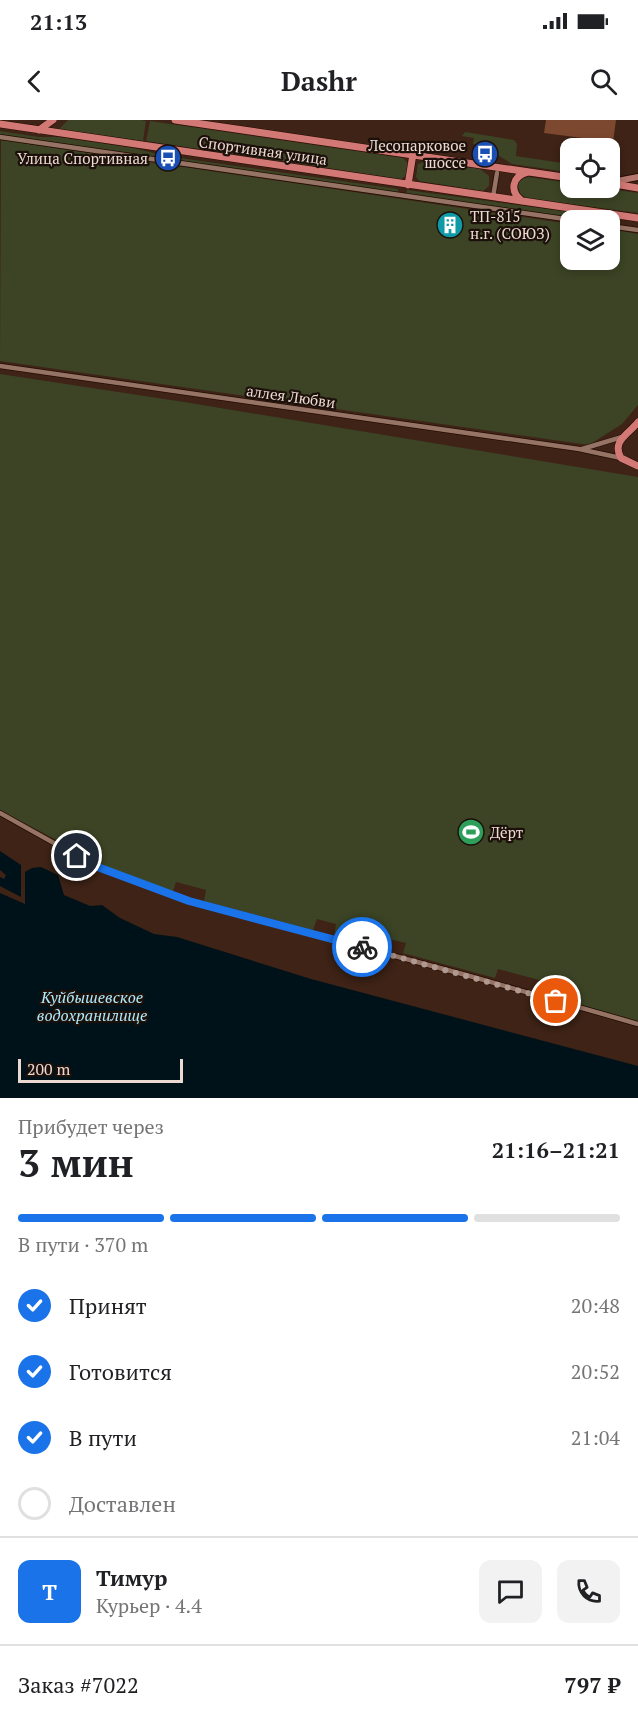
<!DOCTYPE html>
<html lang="ru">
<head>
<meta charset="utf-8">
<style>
	body { margin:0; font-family:"PT Serif",serif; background:#f2f2f2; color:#202124; height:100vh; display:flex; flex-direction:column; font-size:22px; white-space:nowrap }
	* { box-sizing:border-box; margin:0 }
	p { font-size:20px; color:#757577 }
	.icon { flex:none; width:33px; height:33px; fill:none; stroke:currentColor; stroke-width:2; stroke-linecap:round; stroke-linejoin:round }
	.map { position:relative; height:978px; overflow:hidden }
	.panel { display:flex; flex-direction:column; background:#fff; flex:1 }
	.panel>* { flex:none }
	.controls { position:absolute; left:560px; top:18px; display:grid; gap:12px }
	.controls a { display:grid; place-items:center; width:60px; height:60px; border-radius:12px; background:#fff; box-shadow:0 3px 9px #0003; font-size:30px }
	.scale { position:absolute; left:18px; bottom:15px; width:165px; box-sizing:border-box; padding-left:6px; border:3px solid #ecd9d1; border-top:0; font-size:16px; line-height:21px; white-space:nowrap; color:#ecd9d1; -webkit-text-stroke:4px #1c100a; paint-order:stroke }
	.pin { position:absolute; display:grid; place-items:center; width:51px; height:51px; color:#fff; margin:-26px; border:3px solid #fff; border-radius:50%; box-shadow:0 2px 6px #0007 }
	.courier { position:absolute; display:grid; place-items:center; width:60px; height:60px; margin:-30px; border:4px solid #1a73e8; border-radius:50%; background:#fff; color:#222; box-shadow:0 2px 8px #0007 }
	.head em { font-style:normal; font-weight:700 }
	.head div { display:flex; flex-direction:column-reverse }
	.head { display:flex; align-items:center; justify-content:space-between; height:102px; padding:0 18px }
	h1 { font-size:39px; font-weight:700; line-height:45px }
	.bar { display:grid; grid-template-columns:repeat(4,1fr); gap:9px 6px; align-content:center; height:72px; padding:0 18px }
	.bar i { height:8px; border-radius:4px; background:#e0e0e0 }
	.bar .active { background:#1a73e8 }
	.bar p { grid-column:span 4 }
	.line { display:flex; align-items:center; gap:15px; padding:0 18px; border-top:2px solid #e0e0e0 }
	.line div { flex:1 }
	.round { display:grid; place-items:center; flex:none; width:63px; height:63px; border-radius:12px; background:#f2f2f2 }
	ol { padding:0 18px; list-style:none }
	li { display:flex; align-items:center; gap:18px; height:66px }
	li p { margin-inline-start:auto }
	li .icon { padding:6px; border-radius:50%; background:#1a73e8; color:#fff; stroke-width:4 }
	li:last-child { color:#757577 }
	li i { width:33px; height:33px; border:3px solid #e0e0e0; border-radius:50% }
	.status { display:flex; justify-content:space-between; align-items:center; height:42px; padding:0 30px; background:#fff; direction:ltr }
	.status svg { height:16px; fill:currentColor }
	header { display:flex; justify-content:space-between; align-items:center; height:78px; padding:0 18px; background:#fff; font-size:27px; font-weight:700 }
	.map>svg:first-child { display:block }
	.green { fill:#3c4425 }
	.water { fill:#001219 }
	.building { fill:#7c4830 }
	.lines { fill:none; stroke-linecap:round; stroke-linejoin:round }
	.street-casing { stroke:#240b02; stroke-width:6 }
	.secondary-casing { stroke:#240b02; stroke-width:8 }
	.primary-casing { stroke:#240b02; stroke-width:8 }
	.street { stroke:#957465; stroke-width:4.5 }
	.secondary { stroke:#b4766d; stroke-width:6 }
	.primary { stroke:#d27875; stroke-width:7 }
	.done { stroke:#af9990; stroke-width:6; stroke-dasharray:0 10.8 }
	.route { stroke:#1a73e8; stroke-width:8 }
	.labels { text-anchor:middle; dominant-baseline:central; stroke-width:4.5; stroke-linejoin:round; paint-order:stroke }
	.poi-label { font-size:15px; fill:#ecd9d1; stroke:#1c100a; text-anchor:end }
	.street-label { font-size:15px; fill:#ecd9d1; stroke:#1c100a }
	.water-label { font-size:16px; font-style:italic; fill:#aeeafd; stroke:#1c100a }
</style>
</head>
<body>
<div class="status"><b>21:13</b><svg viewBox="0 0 49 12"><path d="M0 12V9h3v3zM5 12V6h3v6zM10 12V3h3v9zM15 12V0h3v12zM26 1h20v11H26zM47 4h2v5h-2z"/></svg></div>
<header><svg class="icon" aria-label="back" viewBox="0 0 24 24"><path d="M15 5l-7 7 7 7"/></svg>Dashr<svg class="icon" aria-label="search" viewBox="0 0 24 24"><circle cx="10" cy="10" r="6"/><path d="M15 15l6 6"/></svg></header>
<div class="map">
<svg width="638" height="978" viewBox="0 0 638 978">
	<rect width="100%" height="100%" fill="#3e2316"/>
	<path class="green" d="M68 0H141L146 1 143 21 59 9Z
		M150 1 403 38 408 43 407 55 401 59 146 21Z
		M0 11 39 17H58L133 28 158 34V39L0 16Z
		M465 12 514 20 517 24 516 36 562 43 563 48 561 51 512 44 485 27 473 24 474 18 462 16Z
		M1 20 570 104V140H609V109L638 114V285L622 304 589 325 0 241Z
		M180 38 398 69V74L179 42Z
		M426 41 480 49 489 56V66L483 71 419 61 416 57 418 44Z
		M528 57 570 63V68H603L638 73V93L526 78 520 73 518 65 520 60Z
		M407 70 591 95 599 98V100H583L406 75Z
		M0 254 184 282 638 357V901L557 879 562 866 498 849 495 858 403 833 406 823 376 816 372 826 334 816 336 804 317 799 313 810 298 806 204 781 206 770 176 762 173 771 164 768 107 747 0 690Z"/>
	<path class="water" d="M0 731 21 745V777L0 766V757L4 759 6 755 0 750Z
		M41 747 58 755 64 775 90 786 102 785 120 798 154 814 177 817 311 859 638 946V978H0V773L25 784V752L32 748Z"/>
	<path class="building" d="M546 0H616L613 22 544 13Z"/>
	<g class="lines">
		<defs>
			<path id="street" d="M0 17 572 100
				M493 77 497 53
				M609 106 638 110
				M0 246 579 329 621 338
				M582 329 622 317
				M0 693 95 746 189 781 466 855 638 904"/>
			<path id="secondary" d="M612 62 638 57"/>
			<path id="primary" d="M175 0 570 58
				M0 4 638 98
				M39 10 53 0
				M609 63 638 68
				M408 65 413 34
				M522 81C509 71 512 56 528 52
				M638 302C629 314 611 321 621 338L638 346"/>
		</defs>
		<use href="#street" class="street-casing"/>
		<use href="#secondary" class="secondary-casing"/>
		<use href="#primary" class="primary-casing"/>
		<use href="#street" class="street"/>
		<use href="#secondary" class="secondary"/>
		<use href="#primary" class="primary"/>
	</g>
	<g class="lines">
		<path class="done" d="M362 827 556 881"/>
		<path class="route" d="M77 736 95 746 189 781 362 827"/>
	</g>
	<defs>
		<symbol id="bus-disc" viewBox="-11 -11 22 22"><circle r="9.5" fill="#1a4fb4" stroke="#1c100a"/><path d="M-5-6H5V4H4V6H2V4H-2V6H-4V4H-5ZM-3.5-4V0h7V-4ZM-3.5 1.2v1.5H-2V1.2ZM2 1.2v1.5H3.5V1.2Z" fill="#fff"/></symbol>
		<symbol id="building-disc" viewBox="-11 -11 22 22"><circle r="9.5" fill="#0f9aa8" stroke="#1c100a"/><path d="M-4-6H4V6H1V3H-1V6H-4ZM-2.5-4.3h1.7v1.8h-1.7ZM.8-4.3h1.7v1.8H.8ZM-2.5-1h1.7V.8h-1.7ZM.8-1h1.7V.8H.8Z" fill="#fff"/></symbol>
		<symbol id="stadium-disc" viewBox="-11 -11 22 22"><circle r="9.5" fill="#2e9e5b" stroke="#1c100a"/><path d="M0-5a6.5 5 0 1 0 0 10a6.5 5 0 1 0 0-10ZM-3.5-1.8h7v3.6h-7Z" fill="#fff"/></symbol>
	</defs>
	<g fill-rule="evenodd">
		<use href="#bus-disc" x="470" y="19" width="30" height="30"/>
		<use href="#bus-disc" x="153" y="23" width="30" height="30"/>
		<use href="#building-disc" x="435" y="90" width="30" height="30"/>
		<use href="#stadium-disc" x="456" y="697" width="30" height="30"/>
	</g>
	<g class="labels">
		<g class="poi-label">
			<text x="466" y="25">Лесопарковое<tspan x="466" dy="17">шоссе</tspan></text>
			<text x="148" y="38">Улица Спортивная</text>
			<text x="470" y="96" text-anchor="start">ТП-815<tspan x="470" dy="17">н.г. (СОЮЗ)</tspan></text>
			<text x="490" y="712" text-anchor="start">Дёрт</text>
		</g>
		<g class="street-label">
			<text transform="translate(263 30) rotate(8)">Спортивная улица</text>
			<text transform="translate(291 276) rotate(8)">аллея Любви</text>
		</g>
		<g class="water-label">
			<text x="92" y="877">Куйбышевское<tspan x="92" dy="18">водохранилище</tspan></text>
		</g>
	</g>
</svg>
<div class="controls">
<a><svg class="icon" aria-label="locate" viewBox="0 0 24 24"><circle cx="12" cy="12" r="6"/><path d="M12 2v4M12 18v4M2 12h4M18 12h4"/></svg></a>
<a><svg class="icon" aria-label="layers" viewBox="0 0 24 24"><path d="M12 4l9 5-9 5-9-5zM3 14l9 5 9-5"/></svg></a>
</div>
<div class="scale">200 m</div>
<div class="pin" style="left:556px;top:881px;background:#ea580c"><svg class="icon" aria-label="bag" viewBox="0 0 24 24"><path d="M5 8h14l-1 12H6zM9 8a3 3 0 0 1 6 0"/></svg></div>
<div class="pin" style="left:77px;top:736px;background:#1f2937"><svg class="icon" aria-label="home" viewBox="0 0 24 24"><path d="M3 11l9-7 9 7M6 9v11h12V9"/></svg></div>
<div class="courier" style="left:362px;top:827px"><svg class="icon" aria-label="bike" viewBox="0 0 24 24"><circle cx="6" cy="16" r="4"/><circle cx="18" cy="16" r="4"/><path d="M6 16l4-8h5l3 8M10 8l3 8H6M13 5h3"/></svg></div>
</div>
<section class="panel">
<div class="head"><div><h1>3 мин</h1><p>Прибудет через</p></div><em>21:16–21:21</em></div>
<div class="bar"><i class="active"></i><i class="active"></i><i class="active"></i><i></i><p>В пути · 370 m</p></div>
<ol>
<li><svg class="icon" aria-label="check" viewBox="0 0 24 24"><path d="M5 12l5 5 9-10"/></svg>Принят<p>20:48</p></li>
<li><svg class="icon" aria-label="check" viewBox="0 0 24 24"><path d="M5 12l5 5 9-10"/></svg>Готовится<p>20:52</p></li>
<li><svg class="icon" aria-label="check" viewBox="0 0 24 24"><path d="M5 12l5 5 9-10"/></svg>В пути<p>21:04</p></li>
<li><i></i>Доставлен</li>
</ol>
<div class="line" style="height:108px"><b class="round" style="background:#1a73e8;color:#fff">Т</b><div><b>Тимур</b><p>Курьер · 4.4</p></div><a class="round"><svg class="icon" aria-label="chat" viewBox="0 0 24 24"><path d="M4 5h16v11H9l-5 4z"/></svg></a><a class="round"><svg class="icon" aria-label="phone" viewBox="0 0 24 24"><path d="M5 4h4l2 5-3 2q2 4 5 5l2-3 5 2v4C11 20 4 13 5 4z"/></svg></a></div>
<div class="line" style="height:78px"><div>Заказ #7022</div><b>797 ₽</b></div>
</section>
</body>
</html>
